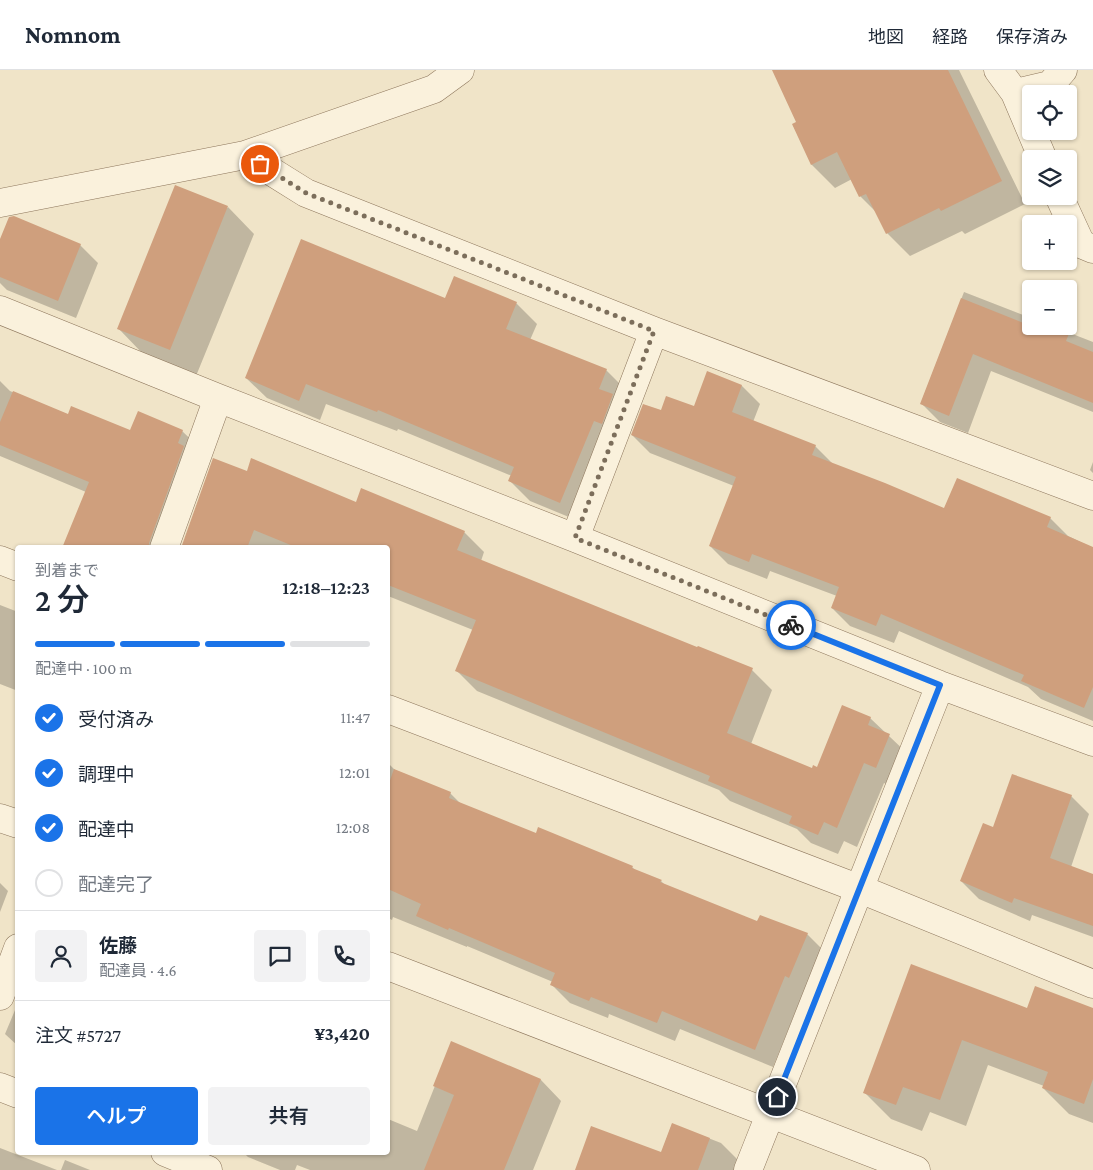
<!DOCTYPE html>
<html lang="ja">
<head>
<meta charset="utf-8">
<style>
	body { margin:0; font-family:"Crimson Pro","Noto Sans JP",serif; background:#f2f2f3; color:#1f2937; height:100vh; display:flex; flex-direction:column; font-size:19px; white-space:nowrap }
	* { box-sizing:border-box; margin:0 }
	p { font-size:16px; color:#747a83 }
	.icon { flex:none; width:28px; height:28px; fill:none; stroke:currentColor; stroke-width:2; stroke-linecap:round; stroke-linejoin:round }
	.map { position:relative; flex:1; overflow:hidden }
	.side { position:absolute; left:15px; top:475px; width:375px; height:610px; display:flex; flex-direction:column; background:#fff; border-radius:5px; box-shadow:0 1px 4px #0004 }
	.side>* { flex:none }
	.controls { position:absolute; left:1022px; top:15px; display:grid; gap:10px }
	.controls a { display:grid; place-items:center; width:55px; height:55px; border-radius:5px; background:#fff; box-shadow:0 1px 4px #0004; font-size:25px }
	.pin { position:absolute; display:grid; place-items:center; width:42px; height:42px; color:#fff; margin:-21px; border:2px solid #fff; border-radius:50%; box-shadow:0 1px 5px #0007 }
	.courier { position:absolute; display:grid; place-items:center; width:50px; height:50px; margin:-25px; border:4px solid #1a73e8; border-radius:50%; background:#fff; color:#222; box-shadow:0 1px 6px #0007 }
	.head em { font-style:normal; font-weight:600 }
	.head div { display:flex; flex-direction:column-reverse }
	.head { display:flex; align-items:center; justify-content:space-between; height:85px; padding:0 20px }
	h1 { font-size:32px; font-weight:600; line-height:38px }
	.bar { display:grid; grid-template-columns:repeat(4,1fr); gap:8px 5px; align-content:center; height:60px; padding:0 20px }
	.bar i { height:6px; border-radius:4px; background:#e0e1e3 }
	.bar .active { background:#1a73e8 }
	.bar p { grid-column:span 4 }
	.line { display:flex; align-items:center; gap:12px; padding:0 20px; border-top:1px solid #e0e1e3 }
	.line div { flex:1 }
	.round { display:grid; place-items:center; flex:none; width:52px; height:52px; border-radius:5px; background:#f2f2f3 }
	ol { padding:0 20px; list-style:none }
	li { display:flex; align-items:center; gap:15px; height:55px }
	li p { margin-inline-start:auto }
	li .icon { padding:5px; border-radius:50%; background:#1a73e8; color:#fff; stroke-width:4 }
	li:last-child { color:#747a83 }
	li i { width:28px; height:28px; border:2px solid #e0e1e3; border-radius:50% }
	.action { display:flex; gap:10px; margin-top:auto; padding:10px 20px }
	.action a { flex:1; height:58px; border-radius:5px; background:#1a73e8; color:#fff; font-size:20px; font-weight:600; line-height:58px; text-align:center }
	.action a+a { background:#f2f2f3; color:#1f2937 }
	header { display:flex; align-items:center; gap:30px; box-sizing:border-box; height:70px; padding:0 25px; background:#fff; border-bottom:1px solid #e0e1e3 }
	header strong { font-size:24px }
	nav { display:flex; gap:28px; margin-inline-start:auto; font-size:18px }
	.map>svg:first-child { display:block }
	.shadow { fill:#0003 }
	.building { fill:#cf9f7d }
	.lines { fill:none; stroke-linecap:round; stroke-linejoin:round }
	.minor-casing { stroke:#8d765c; stroke-width:29 }
	.tertiary-casing { stroke:#8d765c; stroke-width:29 }
	.minor { stroke:#faf1dc; stroke-width:28 }
	.tertiary { stroke:#faf1dc; stroke-width:28 }
	.done { stroke:#7c6e5b; stroke-width:5; stroke-dasharray:0 9 }
	.route { stroke:#1a73e8; stroke-width:6 }
</style>
</head>
<body>
<header>
<strong>Nomnom</strong>
<nav><a>地図</a><a>経路</a><a>保存済み</a></nav>
</header>
<div class="map">
<svg width="1093" height="1100" viewBox="0 0 1093 1100">
	<rect width="100%" height="100%" fill="#f0e4c8"/>
	<path class="shadow" d="M774 0H959L1025 134 965 164 962 161 910 186 887 163 877 143 860 126 852 109 835 118 812 95 793 55 798 52Z
		M228 137 254 164 196 306 144 285 118 258Z
		M0 172 80 175 98 193 76 248 7 220 0 213Z
		M455 208 516 233 537 254 530 270 606 300 627 321 581 452 530 431 510 411 512 406 398 359 397 361 326 334 320 350 267 328 246 308 446 229Z
		M964 222 1031 248V256H1052L1093 272V342L991 301 968 363 940 352 921 333Z
		M708 303 742 316 760 334 753 352 815 376 833 394 945 440 1050 448 1068 466 1093 478V651L1041 629 1028 617 899 561 894 573 850 556 832 538 837 526 770 501 767 509 728 494 710 476 734 416 650 383 632 365 661 342 694 338Z
		M0 311 10 321 69 345 131 362 182 361 203 381 175 478H64L86 422 0 386Z
		M1093 392V403L1090 400Z
		M247 402 357 433 464 462 484 482 481 491 752 600 772 620 751 674 812 699H818L870 648 909 685 896 718 884 713 857 777 844 771 838 784 811 773 797 759 730 731 719 720 477 621 457 601 473 560 388 526V478H182Z
		M0 535 18 542V621L0 614Z
		M388 693 395 700 450 723 462 735 537 765 632 797 635 800 661 811 666 816 758 853 807 864 825 882 803 923 773 997 680 959 675 971 609 944 608 948 570 933 552 915 553 912 467 876V877L393 847 392 850 388 848Z
		M1071 726 1089 744 1071 797 1093 806V867L1032 845 1030 851 979 829 961 811 994 759Z
		M0 813 8 821 0 842Z
		M912 896 1028 939 1093 940V1053L1069 1044 1043 1018 1044 1016 988 995 966 1056 930 1042 922 1061 891 1049 865 1023Z
		M18 933V976L5 964Z
		M452 973 541 1010 561 1031 533 1100H310L297 1095 295 1100H280L248 1087 243 1082H388V1049L417 1061Z
		M672 1054 721 1073 739 1091 736 1100H576L661 1084Z
		M0 1078 57 1100H0Z
		M65 1090 90 1100H61Z"/>
	<path class="building" d="M772 0H948L1002 111 941 141 939 138 886 164 866 124 859 127 837 82 811 95 792 54 796 52Z
		M175 115 228 136 170 280 117 259Z
		M14 146 81 174 58 231 0 207V169L9 147Z
		M301 169 445 228 454 206 517 232 506 259 607 299 599 319 613 324 602 354 594 351 560 433 508 411 514 397 378 340 377 342 306 314 299 331 245 308Z
		M961 228 1031 256H1072L1066 271 1093 282V333L973 284 949 346 920 334Z
		M707 301 742 315 732 342 816 375 812 385 885 413 944 438 957 408 1051 447 1047 457 1093 477V617L1084 638 1021 611 1024 605 881 544 876 556 831 538 839 517 752 484 749 492 709 476 736 407 631 365 643 334 661 340 666 326 694 336Z
		M13 321 68 344 71 336 130 360 138 341 183 360 178 373 184 376 149 473V478H62L89 412 0 375V352Z
		M213 388 247 401 251 388 356 432 361 418 465 461 457 480 697 577 698 576 753 598 727 663 812 698 813 695 817 697 842 635 871 647 868 655 890 664 876 698 864 693 837 758 824 752 818 765 789 753 792 746 708 711 710 706 455 601 476 550 388 515V478H298L254 460 247 478H181Z
		M394 699 451 722 449 728 536 763 538 757 633 796 632 798 662 810 660 812 757 851 760 845 808 863 789 908 785 906 755 980 662 941 657 953 591 927 589 931 550 915 555 903 449 858 448 860 416 846 421 834 388 819V716Z
		M1012 704 1072 725 1050 788 1093 804V856L1014 828 1012 833 960 811 983 753 993 757Z
		M911 894 1027 938 1035 916 1093 938V1009L1084 1034 1042 1018 1048 1002 962 970 940 1030 903 1017 896 1035 863 1023Z
		M451 971 541 1009 504 1100H424L454 1025 433 1016Z
		M672 1053 710 1068 698 1100H575L591 1056 661 1082Z"/>
	<g class="lines">
		<defs>
			<path id="minor" d="M998 0 1015 23 1043 89
				M1015 23 1050 15 1063 0
				M245 85 306 123 654 261 1093 426
				M1059 126 1081 174 1093 179
				M0 133 245 85 434 19 460 0
				M0 240 218 328 575 468 940 615 1093 672
				M575 468 654 261
				M164 478 218 328
				M0 490 18 497
				M388 639 860 819 1093 914
				M0 926 18 878
				M0 1017 18 1024
				M165 1082 208 1100
				M748 1100 940 615"/>
			<path id="tertiary" d="M0 748 18 754
				M388 896 916 1100"/>
		</defs>
		<use href="#minor" class="minor-casing"/>
		<use href="#tertiary" class="tertiary-casing"/>
		<use href="#minor" class="minor"/>
		<use href="#tertiary" class="tertiary"/>
	</g>
	<g class="lines">
		<path class="done" d="M260 94 306 123 654 261 575 468 791 555"/>
		<path class="route" d="M777 1027 940 615 791 555"/>
	</g>
</svg>
<div class="controls">
<a><svg class="icon" aria-label="locate" viewBox="0 0 24 24"><circle cx="12" cy="12" r="6"/><path d="M12 2v4M12 18v4M2 12h4M18 12h4"/></svg></a>
<a><svg class="icon" aria-label="layers" viewBox="0 0 24 24"><path d="M12 4l9 5-9 5-9-5zM3 14l9 5 9-5"/></svg></a>
<a>+</a>
<a>−</a>
</div>
<div class="pin" style="left:260px;top:94px;background:#ea580c"><svg class="icon" aria-label="bag" viewBox="0 0 24 24"><path d="M5 8h14l-1 12H6zM9 8a3 3 0 0 1 6 0"/></svg></div>
<div class="pin" style="left:777px;top:1027px;background:#1f2937"><svg class="icon" aria-label="home" viewBox="0 0 24 24"><path d="M3 11l9-7 9 7M6 9v11h12V9"/></svg></div>
<div class="courier" style="left:791px;top:555px"><svg class="icon" aria-label="bike" viewBox="0 0 24 24"><circle cx="6" cy="16" r="4"/><circle cx="18" cy="16" r="4"/><path d="M6 16l4-8h5l3 8M10 8l3 8H6M13 5h3"/></svg></div>
<section class="side">
<div class="head"><div><h1>2 分</h1><p>到着まで</p></div><em>12:18–12:23</em></div>
<div class="bar"><i class="active"></i><i class="active"></i><i class="active"></i><i></i><p>配達中 · 100 m</p></div>
<ol>
<li><svg class="icon" aria-label="check" viewBox="0 0 24 24"><path d="M5 12l5 5 9-10"/></svg>受付済み<p>11:47</p></li>
<li><svg class="icon" aria-label="check" viewBox="0 0 24 24"><path d="M5 12l5 5 9-10"/></svg>調理中<p>12:01</p></li>
<li><svg class="icon" aria-label="check" viewBox="0 0 24 24"><path d="M5 12l5 5 9-10"/></svg>配達中<p>12:08</p></li>
<li><i></i>配達完了</li>
</ol>
<div class="line" style="height:90px"><a class="round"><svg class="icon" aria-label="person" viewBox="0 0 24 24"><circle cx="12" cy="8" r="4"/><path d="M4 21q1-7 8-7t8 7"/></svg></a><div><b>佐藤</b><p>配達員 · 4.6</p></div><a class="round"><svg class="icon" aria-label="chat" viewBox="0 0 24 24"><path d="M4 5h16v11H9l-5 4z"/></svg></a><a class="round"><svg class="icon" aria-label="phone" viewBox="0 0 24 24"><path d="M5 4h4l2 5-3 2q2 4 5 5l2-3 5 2v4C11 20 4 13 5 4z"/></svg></a></div>
<div class="line" style="height:65px"><div>注文 #5727</div><b>¥3,420</b></div>
<div class="action"><a>ヘルプ</a><a>共有</a></div>
</section>
</div>
</body>
</html>
